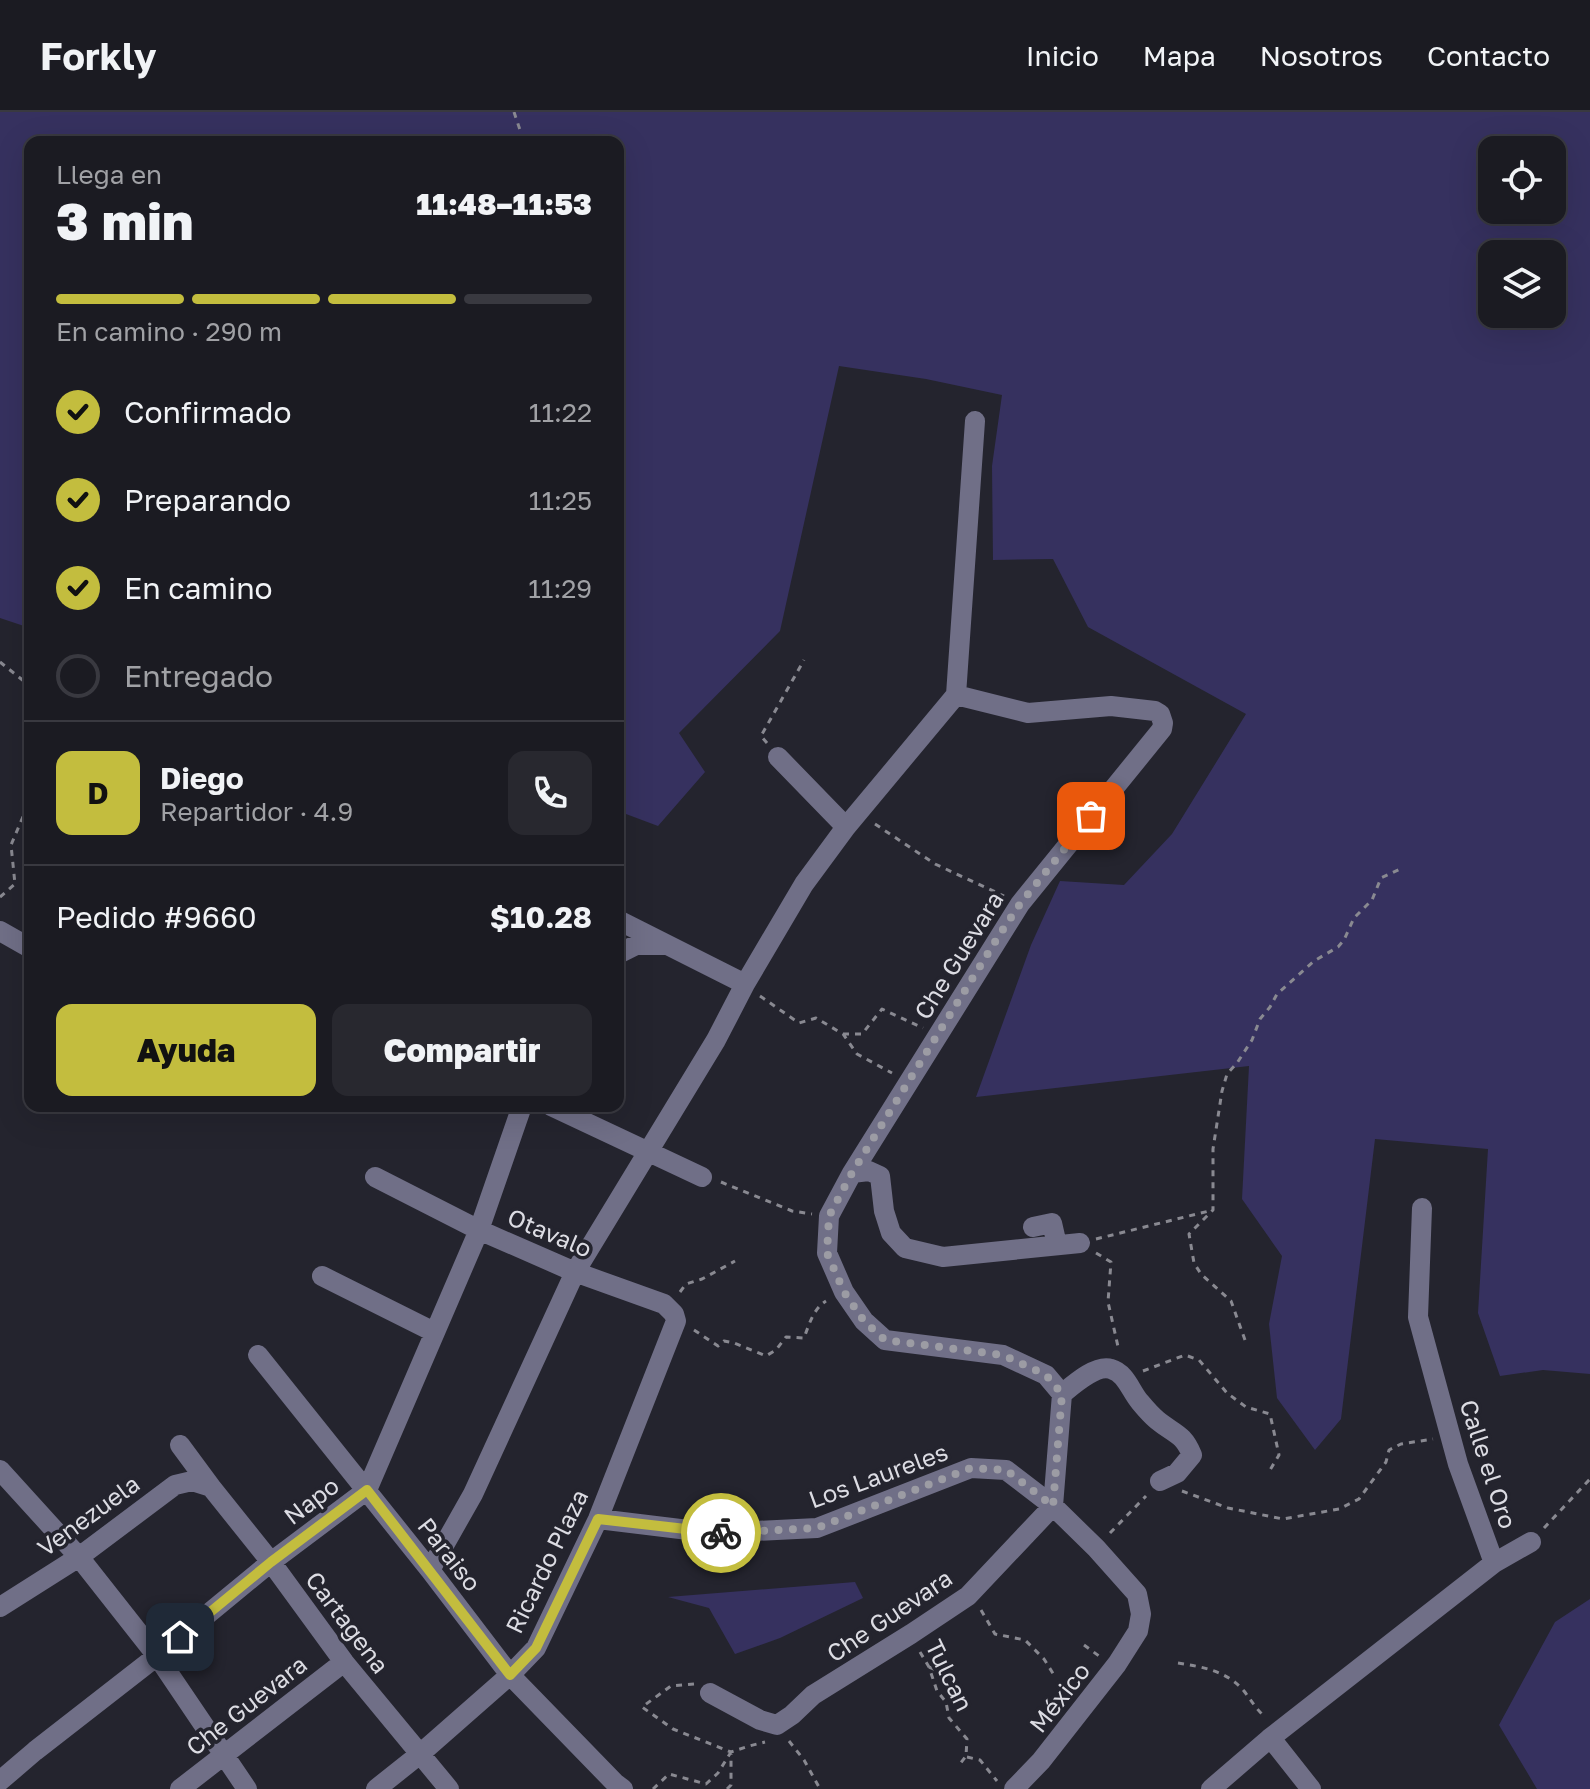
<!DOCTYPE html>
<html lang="es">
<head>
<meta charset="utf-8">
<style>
	body { margin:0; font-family:"Golos Text",sans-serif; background:#28282f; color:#f1f3f6; height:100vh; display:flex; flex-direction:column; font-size:30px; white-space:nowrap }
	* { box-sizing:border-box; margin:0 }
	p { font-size:26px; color:#a0a1a5 }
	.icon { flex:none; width:44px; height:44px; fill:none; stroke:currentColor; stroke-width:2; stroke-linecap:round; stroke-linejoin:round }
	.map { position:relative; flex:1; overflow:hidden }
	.drawer { position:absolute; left:24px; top:24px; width:600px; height:976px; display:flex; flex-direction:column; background:#1b1b22; border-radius:16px; box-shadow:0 8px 32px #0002,0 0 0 2px #393940 }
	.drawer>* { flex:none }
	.tools { position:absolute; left:1478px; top:24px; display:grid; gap:16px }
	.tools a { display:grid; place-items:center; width:88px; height:88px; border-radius:16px; background:#1b1b22; box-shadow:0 8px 32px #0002,0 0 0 2px #393940; font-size:40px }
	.pin { position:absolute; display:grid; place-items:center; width:68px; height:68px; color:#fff; margin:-34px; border-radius:16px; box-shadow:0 4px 12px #0006 }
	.courier { position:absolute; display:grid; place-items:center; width:80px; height:80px; margin:-40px; border:6px solid #c3bd3e; border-radius:50%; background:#fff; color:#222; box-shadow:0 2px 10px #0007 }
	.head em { font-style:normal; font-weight:800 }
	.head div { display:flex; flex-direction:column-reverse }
	.head { display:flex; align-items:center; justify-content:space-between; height:136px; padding:0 32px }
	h1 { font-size:52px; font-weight:800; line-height:60px }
	.bar { display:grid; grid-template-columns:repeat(4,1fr); gap:12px 8px; align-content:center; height:96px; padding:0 32px }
	.bar i { height:10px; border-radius:6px; background:#393940 }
	.bar .current { background:#c3bd3e }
	.bar p { grid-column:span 4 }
	.line { display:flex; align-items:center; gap:20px; padding:0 32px; border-top:2px solid #393940 }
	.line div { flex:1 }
	.round { display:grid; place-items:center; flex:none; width:84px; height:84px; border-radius:16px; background:#28282f }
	ol { padding:0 32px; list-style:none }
	li { display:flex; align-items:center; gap:24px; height:88px }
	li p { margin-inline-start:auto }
	li .icon { padding:8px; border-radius:50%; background:#c3bd3e; color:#111; stroke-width:4 }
	li:last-child { color:#a0a1a5 }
	li i { width:44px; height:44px; border:4px solid #393940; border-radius:50% }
	.button { display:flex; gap:16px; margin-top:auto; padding:16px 32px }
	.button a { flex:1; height:92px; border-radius:16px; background:#c3bd3e; color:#111; font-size:32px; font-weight:800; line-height:92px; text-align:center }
	.button a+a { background:#28282f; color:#f1f3f6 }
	header { display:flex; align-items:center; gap:48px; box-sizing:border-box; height:112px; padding:0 40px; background:#1b1b22; border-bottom:2px solid #393940 }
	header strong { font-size:38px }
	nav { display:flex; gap:44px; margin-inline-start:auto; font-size:28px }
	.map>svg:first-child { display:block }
	.green { fill:#36315f; fill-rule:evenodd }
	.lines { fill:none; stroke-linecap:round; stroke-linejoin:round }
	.path { stroke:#898991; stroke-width:3; stroke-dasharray:6 6; stroke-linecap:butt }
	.minor { stroke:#706f87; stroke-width:20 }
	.done { stroke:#9c9ca4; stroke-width:8; stroke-dasharray:0 14.4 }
	.route { stroke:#c3bd3e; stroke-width:10 }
	.labels { text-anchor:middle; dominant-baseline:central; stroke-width:7; stroke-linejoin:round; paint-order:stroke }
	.street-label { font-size:24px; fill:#dcdce3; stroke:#24242e }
</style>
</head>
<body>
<header>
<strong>Forkly</strong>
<nav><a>Inicio</a><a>Mapa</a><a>Nosotros</a><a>Contacto</a></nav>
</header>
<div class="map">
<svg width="1590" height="1677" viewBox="0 0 1590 1677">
	<rect width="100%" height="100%" fill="#24242e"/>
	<path class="green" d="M0 0H1590V1262L1543 1258 1500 1264 1478 1201 1488 1037 1375 1027 1341 1307 1315 1338 1277 1286 1269 1212 1282 1144 1242 1087 1249 954 976 985 1031 833 1060 769 1124 773 1172 722 1246 602 1088 515 1053 447 993 448 992 354 1002 283 926 267 839 254 780 519 679 621 705 660 658 714 618 699V30H30V516L0 506ZM1492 38H1552V98H1492ZM1492 142H1552V202H1492Z
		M855 1470 863 1486 780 1526 735 1542 709 1496 668 1485Z
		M1590 1487V1677H1537L1499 1613 1555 1510Z"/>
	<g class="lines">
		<path class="path" d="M514 0 524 30
			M0 550 30 574
			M767 631 761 624 804 548
			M875 712 935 752 1004 784
			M0 785 15 772 11 733 30 688
			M760 884 799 911 816 906 843 922 857 942 892 961
			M843 922H862L882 897 923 916
			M721 1070 792 1099 812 1102
			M1096 1127 1209 1099
			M1096 1141 1111 1150 1108 1190 1119 1239
			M680 1180 686 1172 702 1167 735 1149
			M694 1218 718 1234 724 1229 734 1231 766 1244 776 1238 786 1225 804 1226C809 1213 813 1197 826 1189
			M1245 1228 1231 1189 1201 1162 1194 1151 1189 1122 1213 1098V1037L1222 979 1227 962 1237 951 1252 928 1260 907 1270 895 1277 882 1314 849 1338 835 1344 828 1354 806 1372 788 1381 766 1400 757
			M1143 1259 1185 1243 1199 1248 1227 1281 1246 1295 1270 1302 1279 1343 1270 1358
			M1182 1379 1228 1396 1283 1407 1339 1397 1359 1387 1386 1350 1389 1338 1401 1332 1433 1327
			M1544 1416 1590 1367
			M1110 1421 1146 1384
			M981 1498 995 1522 1025 1528 1044 1547 1054 1563
			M1084 1533 1099 1544
			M920 1540 929 1555 937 1579 946 1590 949 1606 967 1627 966 1644 960 1652
			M1178 1551C1203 1555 1227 1559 1244 1579 1251 1588 1256 1597 1265 1605
			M929 1555 948 1563
			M694 1572 671 1574 642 1595 673 1617 731 1640 749 1634 765 1630
			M789 1629 804 1648 820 1677
			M967 1645 980 1648 997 1669
			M653 1677 669 1662 706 1672 718 1661 731 1640
			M727 1677 731 1673V1642"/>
		<path class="minor" d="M956 583 975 309
			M778 645 846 715
			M618 808 745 872
			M0 819 30 836
			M618 842 636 833H661
			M551 994 702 1065
			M852 1061 869 1059 880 1064 884 1099 891 1121 905 1136 943 1145 1080 1131
			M375 1065 479 1118 575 1160 664 1192 674 1202 676 1209 598 1407 536 1536 510 1563 420 1642 376 1677
			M1033 1115 1052 1111 1057 1133
			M322 1164 434 1220
			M258 1243 430 1458 510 1563 615 1671 623 1677
			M1062 1282C1073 1273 1096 1252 1111 1257 1126 1261 1131 1280 1140 1290 1145 1296 1151 1303 1157 1308 1174 1322 1183 1321 1192 1343L1177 1361 1160 1369
			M180 1333 211 1375 271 1450 344 1550 449 1677
			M0 1358 79 1445 157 1544 247 1677
			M598 1407 713 1421 817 1416 971 1356 1006 1358 1053 1394 1096 1436 1137 1482 1141 1502 1138 1519 1117 1552 1041 1649 1014 1677
			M1494 1451 1531 1430
			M430 1458 473 1382 575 1160 716 928 745 872 804 772 846 715 956 583
			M0 1495 79 1445 175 1373 192 1369 211 1375
			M710 1581 760 1608 777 1613 792 1603 813 1583 911 1522 968 1484 1053 1394 1062 1282 1046 1263 1003 1243 885 1228 864 1209 844 1180 827 1141 829 1104 852 1061 1020 792 1162 617 1163 611 1160 602 1155 599 1111 594 1028 601 956 583
			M1269 1627 1277 1634 1311 1677
			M0 1669 35 1639 157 1544 271 1450 367 1378 479 1118 522 994
			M180 1677 344 1550
			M1211 1677 1269 1627 1494 1451 1458 1352 1418 1205 1422 1096"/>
	</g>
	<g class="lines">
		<path class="done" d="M721 1421 817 1416 971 1356 1006 1358 1053 1394 1062 1282 1046 1263 1003 1243 885 1228 864 1209 844 1180 827 1141 829 1104 852 1061 998 825 1020 792 1091 704"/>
		<path class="route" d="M180 1525 271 1450 367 1378 510 1563 536 1536 598 1407 721 1421"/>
	</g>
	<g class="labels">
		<g class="street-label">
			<text transform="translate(958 843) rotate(-58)">Che Guevara</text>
			<text transform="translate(550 1120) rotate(23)">Otavalo</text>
			<text transform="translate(1489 1352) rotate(72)">Calle el Oro</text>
			<text transform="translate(878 1363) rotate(-20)">Los Laureles</text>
			<text transform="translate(311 1388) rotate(-37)">Napo</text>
			<text transform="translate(88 1403) rotate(-36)">Venezuela</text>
			<text transform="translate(450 1442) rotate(52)">Paraiso</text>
			<text transform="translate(546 1449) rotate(-64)">Ricardo Plaza</text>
			<text transform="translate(889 1503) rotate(-34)">Che Guevara</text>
			<text transform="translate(348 1510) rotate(53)">Cartagena</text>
			<text transform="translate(950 1563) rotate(64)">Tulcan</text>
			<text transform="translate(1059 1585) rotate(-52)">México</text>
			<text transform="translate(246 1593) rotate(-38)">Che Guevara</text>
		</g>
	</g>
</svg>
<div class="tools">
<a><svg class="icon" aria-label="locate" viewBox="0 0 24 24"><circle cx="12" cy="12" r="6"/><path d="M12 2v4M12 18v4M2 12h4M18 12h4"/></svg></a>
<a><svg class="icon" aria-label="layers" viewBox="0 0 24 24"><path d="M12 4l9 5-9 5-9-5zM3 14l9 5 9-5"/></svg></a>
</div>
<div class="pin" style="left:1091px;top:704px;background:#ea580c"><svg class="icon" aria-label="bag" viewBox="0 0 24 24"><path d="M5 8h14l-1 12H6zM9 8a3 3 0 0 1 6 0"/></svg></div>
<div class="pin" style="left:180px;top:1525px;background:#1f2937"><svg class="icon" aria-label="home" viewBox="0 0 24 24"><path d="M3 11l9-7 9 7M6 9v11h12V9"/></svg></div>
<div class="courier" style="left:721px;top:1421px"><svg class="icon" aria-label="bike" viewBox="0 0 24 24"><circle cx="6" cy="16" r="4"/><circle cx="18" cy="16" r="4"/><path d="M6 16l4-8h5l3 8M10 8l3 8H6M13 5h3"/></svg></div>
<section class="drawer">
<div class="head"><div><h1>3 min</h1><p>Llega en</p></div><em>11:48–11:53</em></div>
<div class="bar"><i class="current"></i><i class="current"></i><i class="current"></i><i></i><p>En camino · 290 m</p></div>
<ol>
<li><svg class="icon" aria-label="check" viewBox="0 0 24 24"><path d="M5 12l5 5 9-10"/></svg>Confirmado<p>11:22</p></li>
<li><svg class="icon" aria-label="check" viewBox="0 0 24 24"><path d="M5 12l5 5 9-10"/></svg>Preparando<p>11:25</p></li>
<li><svg class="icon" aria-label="check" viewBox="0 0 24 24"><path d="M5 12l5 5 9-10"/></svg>En camino<p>11:29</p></li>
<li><i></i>Entregado</li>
</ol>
<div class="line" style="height:144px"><b class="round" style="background:#c3bd3e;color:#111">D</b><div><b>Diego</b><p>Repartidor · 4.9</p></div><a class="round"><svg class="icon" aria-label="phone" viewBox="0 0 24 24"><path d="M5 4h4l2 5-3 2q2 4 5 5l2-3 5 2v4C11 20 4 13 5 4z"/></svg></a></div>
<div class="line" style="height:104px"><div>Pedido #9660</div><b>$10.28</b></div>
<div class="button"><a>Ayuda</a><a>Compartir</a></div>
</section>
</div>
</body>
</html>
